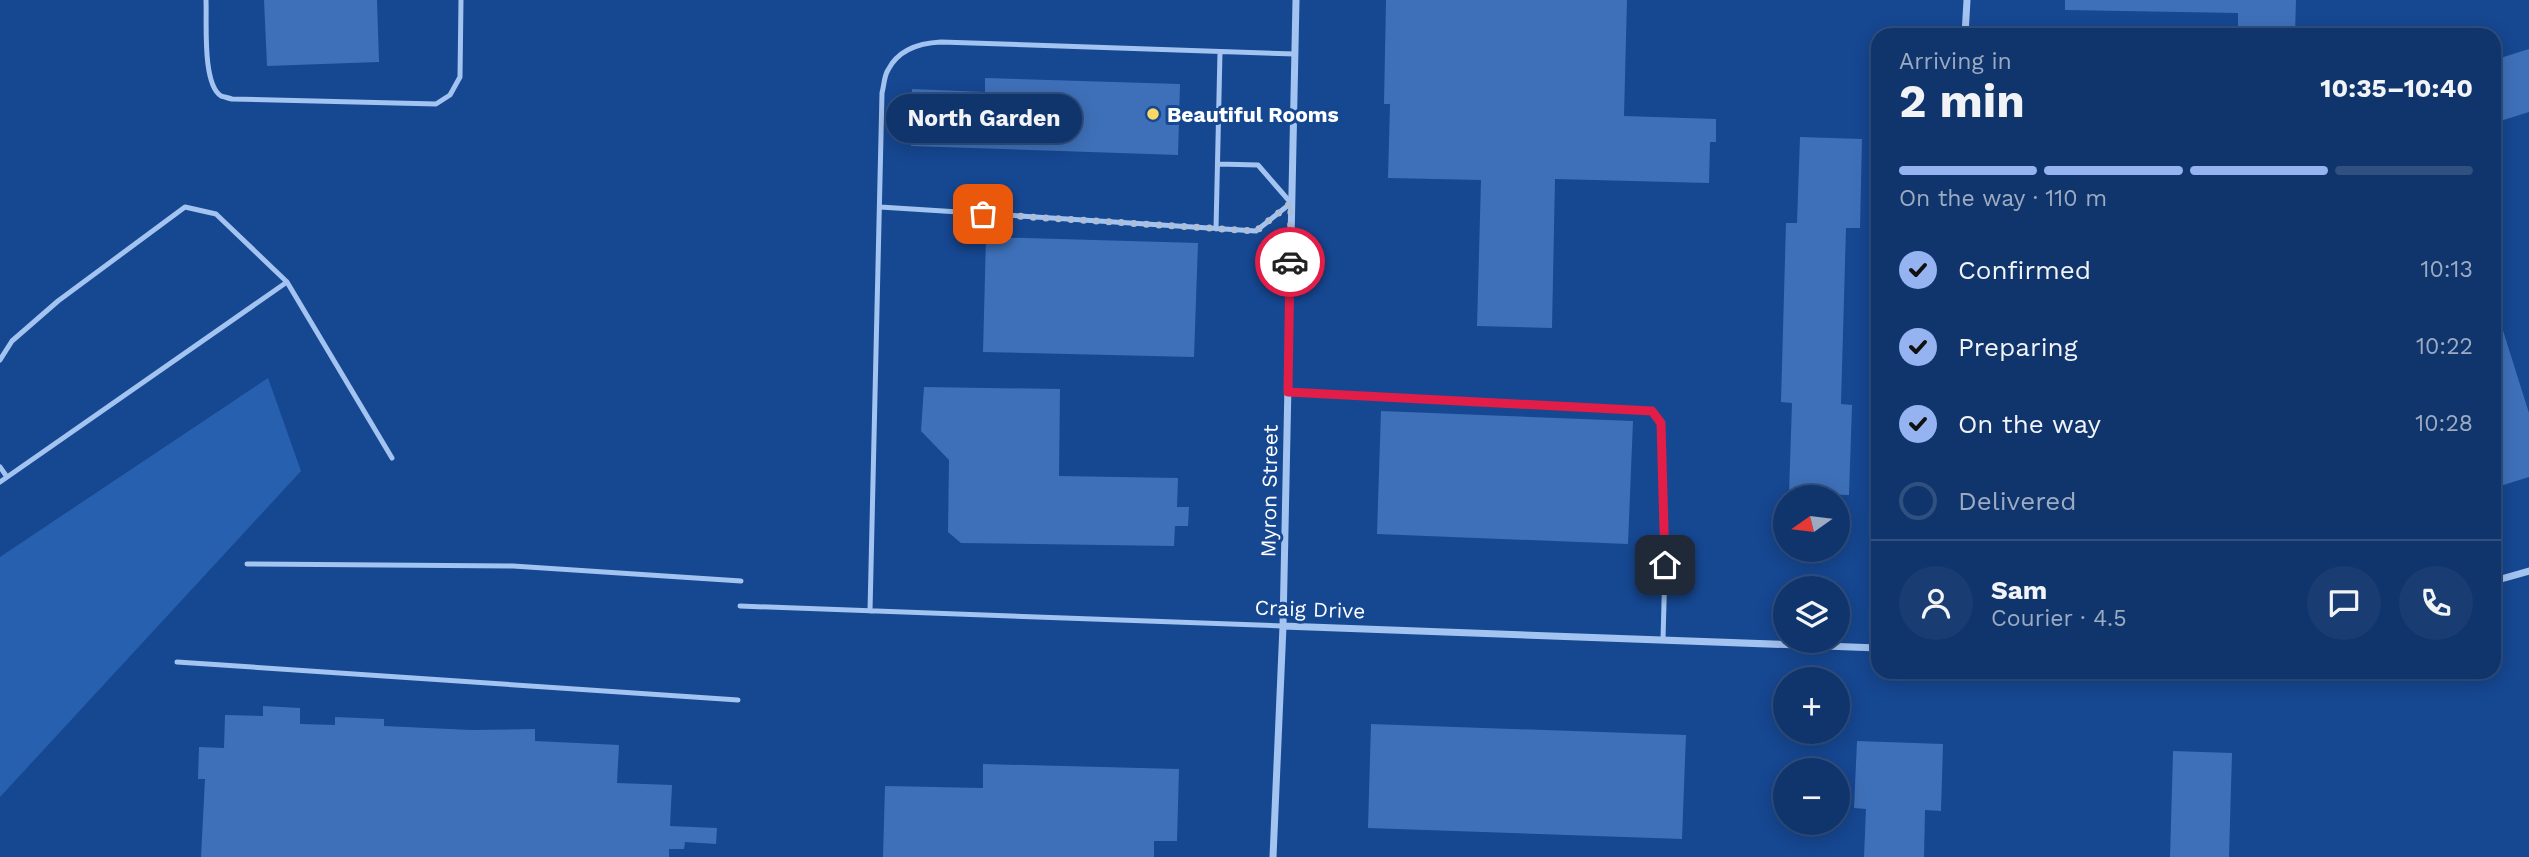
<!DOCTYPE html>
<html lang="en">
<head>
<meta charset="utf-8">
<style>
	body { margin:0; font-family:"Work Sans",sans-serif; background:#193d72; color:#f1f3f6; height:100vh; display:flex; flex-direction:column; font-size:26px; white-space:nowrap }
	* { box-sizing:border-box; margin:0 }
	p { font-size:23px; color:#9cabc2 }
	.icon { flex:none; width:38px; height:38px; fill:none; stroke:currentColor; stroke-width:2; stroke-linecap:round; stroke-linejoin:round }
	.map { position:relative; flex:1; overflow:hidden }
	.panel { position:absolute; left:1871px; top:28px; width:630px; height:651px; display:flex; flex-direction:column; background:#10356d; border-radius:21px; box-shadow:0 4px 18px #0003,0 0 0 2px #305080 }
	.panel>* { flex:none }
	.needle { width:46px; rotate:256deg }
	.fabs { position:absolute; left:1773px; top:485px; display:grid; gap:14px }
	.fabs a { display:grid; place-items:center; width:77px; height:77px; border-radius:50%; background:#10356d; box-shadow:0 4px 18px #0003,0 0 0 2px #305080; font-size:35px }
	.pin { position:absolute; display:grid; place-items:center; width:60px; height:60px; color:#fff; margin:-30px; border-radius:14px; box-shadow:0 4px 10px #0006 }
	.courier { position:absolute; display:grid; place-items:center; width:70px; height:70px; margin:-35px; border:5px solid #e11d48; border-radius:50%; background:#fff; color:#222; box-shadow:0 2px 9px #0007 }
	.bubble { position:absolute; height:49px; border-radius:24px; background:#10356d; box-shadow:0 4px 18px #0003,0 0 0 2px #305080; font-size:23px; font-weight:700; line-height:49px; text-align:center }
	.overview em { font-style:normal; font-weight:700 }
	.overview div { display:flex; flex-direction:column-reverse }
	.overview { display:flex; align-items:center; justify-content:space-between; height:119px; padding:0 28px }
	h1 { font-size:46px; font-weight:700; line-height:52px }
	.bar { display:grid; grid-template-columns:repeat(4,1fr); gap:10px 7px; align-content:center; height:84px; padding:0 28px }
	.bar i { height:9px; border-radius:5px; background:#305080 }
	.bar .active { background:#95b2f1 }
	.bar p { grid-column:span 4 }
	.line { display:flex; align-items:center; gap:18px; padding:0 28px; border-top:2px solid #305080 }
	.line div { flex:1 }
	.round { display:grid; place-items:center; flex:none; width:74px; height:74px; border-radius:37px; background:#193d72 }
	ol { padding:0 28px; list-style:none }
	li { display:flex; align-items:center; gap:21px; height:77px }
	li p { margin-inline-start:auto }
	li .icon { padding:7px; border-radius:50%; background:#95b2f1; color:#111; stroke-width:4 }
	li:last-child { color:#9cabc2 }
	li i { width:38px; height:38px; border:4px solid #305080; border-radius:50% }
	.map>svg:first-child { display:block }
	.green { fill:#2860b0 }
	.building { fill:#3e70b9 }
	.lines { fill:none; stroke-linecap:round; stroke-linejoin:round }
	.lane { stroke:#a3c3f0; stroke-width:5 }
	.street { stroke:#a3c3f0; stroke-width:7 }
	.done { stroke:#adbfd8; stroke-width:7; stroke-dasharray:0 12.6 }
	.route { stroke:#e11d48; stroke-width:9 }
	.poi-dot { fill:#ffd863; stroke:#164791; stroke-width:2.5 }
	.labels { text-anchor:middle; dominant-baseline:central; stroke-width:6; stroke-linejoin:round; paint-order:stroke }
	.poi-label { font-size:21px; font-weight:bold; fill:#fff; stroke:#164791; text-anchor:start }
	.street-label { font-size:21px; fill:#fff; stroke:#164791 }
</style>
</head>
<body>
<div class="map">
<svg width="2529" height="857" viewBox="0 0 2529 857">
	<rect width="100%" height="100%" fill="#164791"/>
	<path class="green" d="M268 378 301 471 0 797V557Z"/>
	<path class="building" d="M264 0H377L379 62 267 66Z
		M1386 0H1627L1624 116 1716 119V142H1710L1709 183 1555 179 1552 328 1477 326 1481 180 1388 178 1390 104H1384Z
		M2065 0H2296L2295 35H2238V13L2065 10Z
		M2529 49V112L2494 123V60Z
		M985 78 1180 84 1178 155 911 146 912 89 985 92Z
		M1800 137 1862 139 1860 228H1846L1841 404 1852 405 1849 495 1789 493 1792 403 1781 402 1786 223H1797Z
		M986 237 1198 243 1194 357 983 352Z
		M2494 302 2529 413V477L2494 488Z
		M924 387 1060 389 1059 476 1178 478 1177 507H1189L1188 526H1175L1174 546 961 543 948 532 949 460 921 431Z
		M1381 411 1633 421 1628 544 1377 534Z
		M263 706 300 708V724L335 725V717L384 719V726L471 730 535 729V741L619 745 617 783 672 785 670 826 717 828 716 844 685 842 684 849H669V857H201L205 779H198L199 747 224 748 225 715 263 716Z
		M1371 724 1686 735 1682 839 1368 828Z
		M1857 741 1943 744 1941 811 1925 810 1924 857H1864L1866 809 1854 808Z
		M2173 751 2232 753 2229 857H2170Z
		M983 764 1179 769 1177 841H1154V857H883L885 786 983 788Z"/>
	<g class="lines">
		<path class="lane" d="M206 0C207 21 202 84 221 96 225 97 228 98 232 99L436 104 450 95 460 77 461 0
			M880 207 1256 231 1291 203 1258 165 1218 164
			M1216 229 1220 52
			M0 360 12 341 58 301 185 207 216 214 287 282
			M1288 392 1652 411 1661 423 1665 565 1663 640
			M0 467 7 477
			M0 482 287 282 392 458
			M247 564 513 566 741 581
			M740 606 1283 626
			M870 611 882 93C884 86 884 76 888 70 898 50 920 43 941 42L1295 54
			M177 662 738 700"/>
		<path class="street" d="M1965 35 1967 0
			M2494 581 2529 571
			M1283 626 1878 648
			M1273 857 1283 626 1296 0"/>
	</g>
	<g class="lines">
		<path class="done" d="M983 214 1256 231 1291 203 1290 262"/>
		<path class="route" d="M1290 262 1288 392 1652 411 1661 423 1665 565"/>
	</g>
	<circle class="poi-dot" cx="1153" cy="114" r="7"/>
	<g class="labels">
		<g class="poi-label">
			<text x="1167" y="114">Beautiful Rooms</text>
		</g>
		<g class="street-label">
			<text transform="translate(1269 491) rotate(-89)">Myron Street</text>
			<text transform="translate(1310 609) rotate(2)">Craig Drive</text>
		</g>
	</g>
</svg>
<div class="fabs">
<a><svg class="needle" viewBox="-14 -14 28 28"><path d="M0-13l5 13h-10z" fill="#e53935"/><path d="M0 13l5-13h-10z" fill="#9cabc2"/></svg></a>
<a><svg class="icon" aria-label="layers" viewBox="0 0 24 24"><path d="M12 4l9 5-9 5-9-5zM3 14l9 5 9-5"/></svg></a>
<a>+</a>
<a>−</a>
</div>
<div class="pin" style="left:983px;top:214px;background:#ea580c"><svg class="icon" aria-label="bag" viewBox="0 0 24 24"><path d="M5 8h14l-1 12H6zM9 8a3 3 0 0 1 6 0"/></svg></div>
<div class="pin" style="left:1665px;top:565px;background:#1f2937"><svg class="icon" aria-label="home" viewBox="0 0 24 24"><path d="M3 11l9-7 9 7M6 9v11h12V9"/></svg></div>
<div class="courier" style="left:1290px;top:262px"><svg class="icon" aria-label="car" viewBox="0 0 24 24"><path d="M5 17H2v-5l4-1 3-4h7l3 4 3 1v5h-3M9 17h6M6 11h13"/><circle cx="7" cy="17" r="2"/><circle cx="17" cy="17" r="2"/></svg></div>
<div class="bubble" style="left:886px;top:94px;width:196px">North Garden</div>
<section class="panel">
<div class="overview"><div><h1>2 min</h1><p>Arriving in</p></div><em>10:35–10:40</em></div>
<div class="bar"><i class="active"></i><i class="active"></i><i class="active"></i><i></i><p>On the way · 110 m</p></div>
<ol>
<li><svg class="icon" aria-label="check" viewBox="0 0 24 24"><path d="M5 12l5 5 9-10"/></svg>Confirmed<p>10:13</p></li>
<li><svg class="icon" aria-label="check" viewBox="0 0 24 24"><path d="M5 12l5 5 9-10"/></svg>Preparing<p>10:22</p></li>
<li><svg class="icon" aria-label="check" viewBox="0 0 24 24"><path d="M5 12l5 5 9-10"/></svg>On the way<p>10:28</p></li>
<li><i></i>Delivered</li>
</ol>
<div class="line" style="height:126px"><a class="round"><svg class="icon" aria-label="person" viewBox="0 0 24 24"><circle cx="12" cy="8" r="4"/><path d="M4 21q1-7 8-7t8 7"/></svg></a><div><b>Sam</b><p>Courier · 4.5</p></div><a class="round"><svg class="icon" aria-label="chat" viewBox="0 0 24 24"><path d="M4 5h16v11H9l-5 4z"/></svg></a><a class="round"><svg class="icon" aria-label="phone" viewBox="0 0 24 24"><path d="M5 4h4l2 5-3 2q2 4 5 5l2-3 5 2v4C11 20 4 13 5 4z"/></svg></a></div>
</section>
</div>
</body>
</html>
